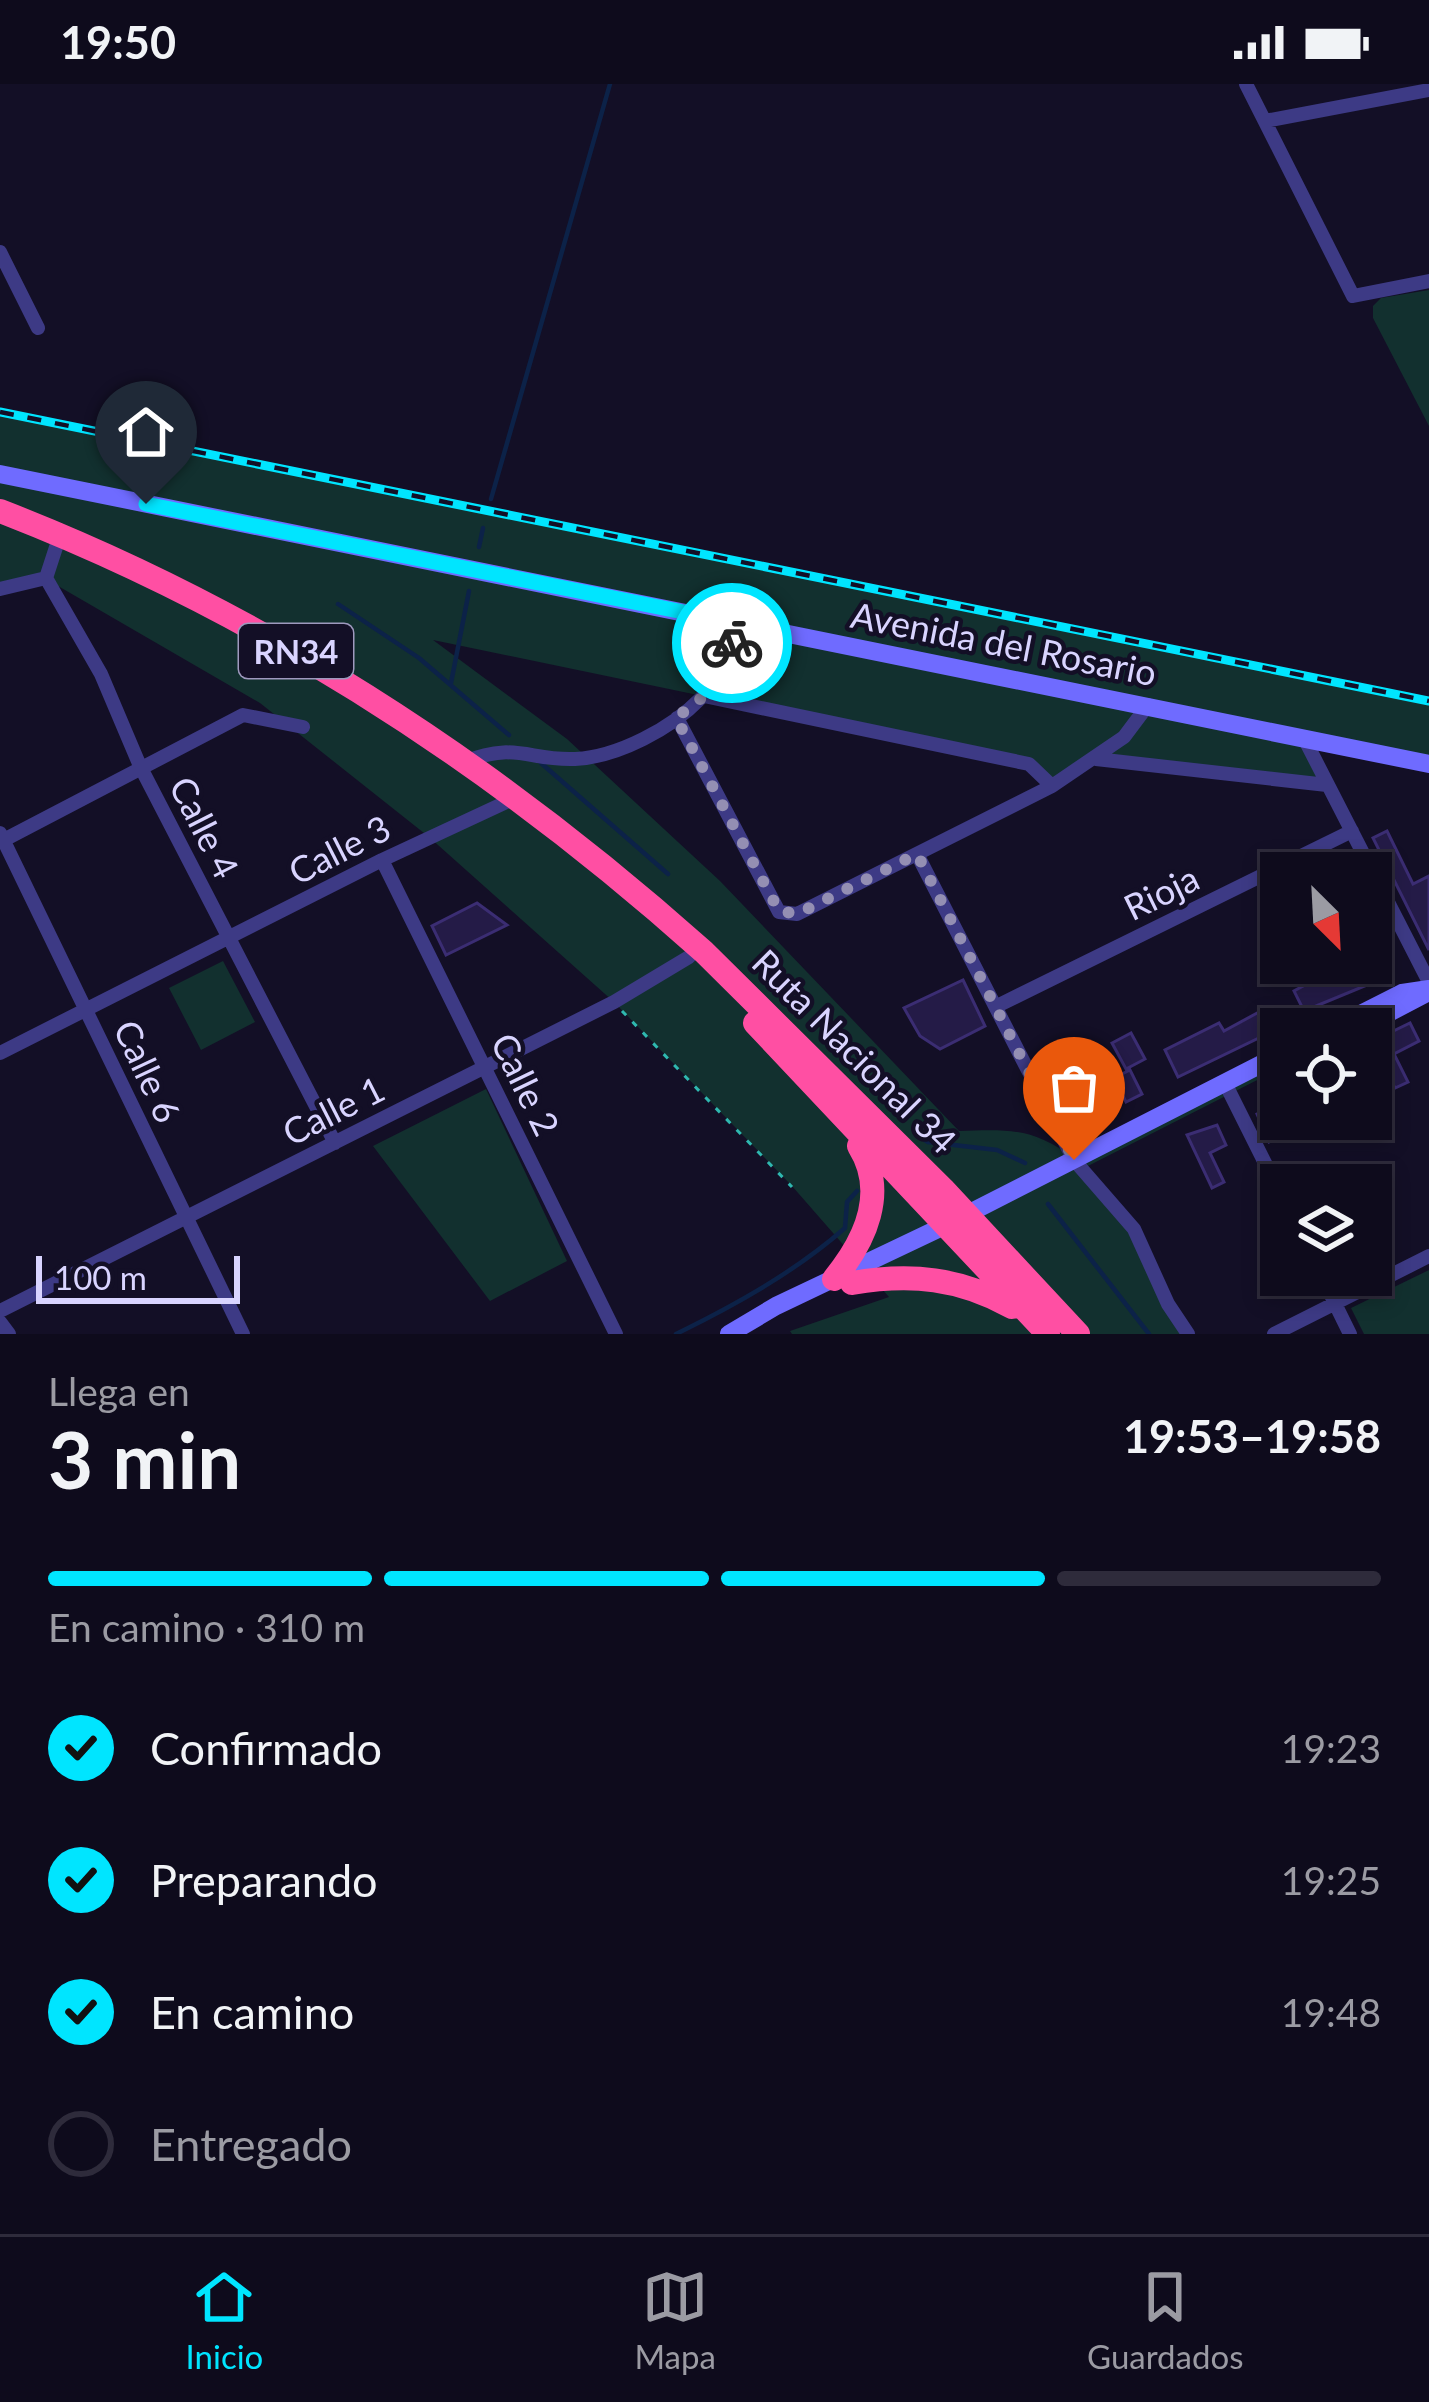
<!DOCTYPE html>
<html lang="es">
<head>
<meta charset="utf-8">
<style>
	body { margin:0; font-family:Lato,sans-serif; background:#171425; color:#f1f3f6; height:100vh; display:flex; flex-direction:column; font-size:45px; white-space:nowrap }
	* { box-sizing:border-box; margin:0 }
	p { font-size:39px; color:#9b9ba3 }
	.icon { flex:none; width:66px; height:66px; fill:none; stroke:currentColor; stroke-width:2; stroke-linecap:round; stroke-linejoin:round }
	.map { position:relative; height:1250px; overflow:hidden }
	.sheet { display:flex; flex-direction:column; background:#0e0b1c; flex:1 }
	.sheet>* { flex:none }
	.needle { width:78px; rotate:156deg }
	.controls { position:absolute; left:1260px; top:768px; display:grid; gap:24px }
	.controls a { display:grid; place-items:center; width:132px; height:132px; border-radius:0px; background:#0e0b1c; box-shadow:0 6px 18px #0003,0 0 0 3px #2e2b3b; font-size:60px }
	.scale { position:absolute; left:36px; bottom:30px; width:204px; box-sizing:border-box; padding-left:12px; border:6px solid #d9d4ff; border-top:0; font-size:33px; line-height:42px; white-space:nowrap; color:#d9d4ff; -webkit-text-stroke:9px #130f26; paint-order:stroke }
	.pin { position:absolute; display:grid; place-items:center; width:102px; height:102px; color:#fff; margin:-123px -51px; border-radius:50% 50% 50% 0; rotate:-45deg; box-shadow:0 0 12px #0007 }
	.pin .icon { rotate:45deg }
	.courier { position:absolute; display:grid; place-items:center; width:120px; height:120px; margin:-60px; border:9px solid #00e5ff; border-radius:50%; background:#fff; color:#222; box-shadow:0 3px 15px #0007 }
	.overview em { font-style:normal; font-weight:700 }
	.overview div { display:flex; flex-direction:column-reverse }
	.overview { display:flex; align-items:center; justify-content:space-between; height:204px; padding:0 48px }
	h1 { font-size:78px; font-weight:700; line-height:90px }
	.bar { display:grid; grid-template-columns:repeat(4,1fr); gap:18px 12px; align-content:center; height:144px; padding:0 48px }
	.bar i { height:15px; border-radius:9px; background:#2e2b3b }
	.bar .current { background:#00e5ff }
	.bar p { grid-column:span 4 }
	ol { padding:0 48px; list-style:none }
	li { display:flex; align-items:center; gap:36px; height:132px }
	li p { margin-inline-start:auto }
	li .icon { padding:12px; border-radius:50%; background:#00e5ff; color:#111; stroke-width:4 }
	li:last-child { color:#9b9ba3 }
	li i { width:66px; height:66px; border:6px solid #2e2b3b; border-radius:50% }
	.status { display:flex; justify-content:space-between; align-items:center; height:84px; padding:0 60px; background:#0e0b1c; direction:ltr }
	.status svg { height:33px; fill:currentColor }
	.dock { display:flex; justify-content:space-around; align-items:center; height:168px; border-top:3px solid #2e2b3b; background:#0e0b1c; font-size:33px; color:#9b9ba3 }
	.dock a { display:grid; justify-items:center; gap:6px }
	.dock .current { color:#00e5ff }
	.map>svg:first-child { display:block }
	.green { fill:#12302f }
	.lines { fill:none; stroke-linecap:round; stroke-linejoin:round }
	.stream { stroke:#0c2248; stroke-width:4.5 }
	.building { fill:#241b47; stroke:#3b2d73; stroke-width:3 }
	.path { stroke:#2fb8b0; stroke-width:3; stroke-dasharray:6 9; stroke-linecap:butt }
	.street { stroke:#3d3a85; stroke-width:14 }
	.secondary { stroke:#6f6bff; stroke-width:18 }
	.highway { stroke:#ff4fa3; stroke-width:24 }
	.rail-casing { stroke:#00e5ff; stroke-width:9 }
	.rail { stroke:#130f26; stroke-width:4.5; stroke-dasharray:14; stroke-linecap:butt }
	.done { stroke:#948fb3; stroke-width:12; stroke-dasharray:0 21.6 }
	.route { stroke:#00e5ff; stroke-width:15 }
	.labels { text-anchor:middle; dominant-baseline:central; stroke-width:9; stroke-linejoin:round; paint-order:stroke }
	.shield { fill:#130f26; stroke:#9e99be; stroke-width:3 }
	.shield-label { font-size:33px; font-weight:bold; fill:#d9d4ff }
	.street-label { font-size:36px; fill:#d9d4ff; stroke:#130f26 }
</style>
</head>
<body>
<div class="status"><b>19:50</b><svg viewBox="0 0 49 12"><path d="M0 12V9h3v3zM5 12V6h3v6zM10 12V3h3v9zM15 12V0h3v12zM26 1h20v11H26zM47 4h2v5h-2z"/></svg></div>
<div class="map">
<svg width="1429" height="1250" viewBox="0 0 1429 1250">
	<rect width="100%" height="100%" fill="#130f26"/>
	<path class="green" d="M1429 206V342L1373 234V222L1381 214Z
		M0 328 1429 617V680L1307 656 1327 701 1097 675 1052 702 1029 680 433 556 567 655 720 797 959 1047C1009 1045 1034 1044 1075 1075L1281 970V984L1082 1085 1134 1145 1188 1250H792L790 1247 889 1213 792 1102 614 918 429 753 260 619 46 495 0 505Z
		M223 877 255 938 201 966 169 904Z
		M486 1005 567 1177 490 1217 373 1062Z
		M1429 1186V1250H1364L1351 1224Z"/>
	<g class="lines">
		<path class="stream" d="M491 415 610 0
			M479 463 483 444
			M338 520 419 574 509 651
			M451 599 469 507
			M541 679 668 790
			M917 1051 928 1058 997 1066 1025 1079
			M1048 1120 1149 1250
			M676 1250C735 1221 795 1188 845 1144L847 1118 857 1107"/>
	</g>
	<path class="building" d="M1387 747 1413 800 1429 792V866L1373 754Z
		M477 819 507 841 446 871 432 842Z
		M1346 879 1353 888 1364 883 1372 899 1304 927 1294 907Z
		M963 896 985 942 940 965 920 952 904 924Z
		M1282 927 1288 940 1178 993 1165 966 1219 939 1224 947 1259 928 1263 937Z
		M1410 939 1419 957 1394 970 1408 998 1395 1004 1387 988 1371 995V958Z
		M1131 949 1145 975 1126 985 1112 959Z
		M1130 986 1142 1010 1126 1018 1114 994Z
		M1281 1019V1035H1318L1269 1058 1257 1030Z
		M1217 1041 1226 1061 1210 1069 1224 1098 1212 1104 1187 1051Z"/>
	<g class="lines">
		<path class="path" d="M622 927 792 1103"/>
		<path class="street" d="M1246 0 1353 212 1429 197
			M1265 37 1429 6
			M0 168 38 244
			M60 451 46 494 101 590 140 682 335 1059
			M0 505 46 494
			M704 612 1029 680 1052 702
			M677 634 779 828 797 830 1052 702 1124 653 1148 621
			M1305 656 1429 898
			M1096 675 1327 701
			M464 678C515 657 529 677 575 675 618 673 672 644 701 614 719 596 730 562 743 540
			M0 749 243 1250
			M0 758 243 631 303 643
			M917 770 1074 1076 1134 1145 1168 1220 1188 1250
			M382 776 616 1250
			M997 922 1352 747
			M0 969 382 776 513 715
			M1225 999 1281 1111
			M1321 1191 1350 1250
			M0 1227 614 918 689 873
			M0 1238 9 1250
			M1274 1250 1429 1172"/>
		<path class="secondary" d="M0 390 1429 680
			M1331 945 1402 909 1429 905
			M1358 945 1425 910
			M729 1250 776 1222 944 1142 1281 970"/>
		<path class="highway" d="M0 427C261 528 496 682 704 868L943 1105 1078 1250
			M755 939 1048 1250
			M834 1195C865 1157 888 1108 859 1062
			M852 1199C911 1189 960 1194 1012 1223"/>
		<defs>
			<path id="rail" d="M0 328 1429 617"/>
		</defs>
		<use href="#rail" class="rail-casing"/>
		<use href="#rail" class="rail"/>
	</g>
	<g class="lines">
		<path class="done" d="M732 559 704 612 676 634 779 827 797 830 917 770 1074 1076"/>
		<path class="route" d="M146 420 743 540 732 559"/>
	</g>
	<g class="labels">
		<rect class="shield" x="239" y="540" width="114" height="54" rx="9"/>
		<g class="shield-label">
			<text x="296" y="567">RN34</text>
		</g>
		<g class="street-label">
			<text transform="translate(1004 559) rotate(11)">Avenida del Rosario</text>
			<text transform="translate(205 743) rotate(63)">Calle 4</text>
			<text transform="translate(339 765) rotate(-27)">Calle 3</text>
			<text transform="translate(1161 808) rotate(-26)">Rioja</text>
			<text transform="translate(855 967) rotate(45)">Ruta Nacional 34</text>
			<text transform="translate(148 987) rotate(65)">Calle 6</text>
			<text transform="translate(526 1000) rotate(64)">Calle 2</text>
			<text transform="translate(333 1026) rotate(-27)">Calle 1</text>
		</g>
	</g>
</svg>
<div class="controls">
<a><svg class="needle" viewBox="-14 -14 28 28"><path d="M0-13l5 13h-10z" fill="#e53935"/><path d="M0 13l5-13h-10z" fill="#9b9ba3"/></svg></a>
<a><svg class="icon" aria-label="locate" viewBox="0 0 24 24"><circle cx="12" cy="12" r="6"/><path d="M12 2v4M12 18v4M2 12h4M18 12h4"/></svg></a>
<a><svg class="icon" aria-label="layers" viewBox="0 0 24 24"><path d="M12 4l9 5-9 5-9-5zM3 14l9 5 9-5"/></svg></a>
</div>
<div class="scale">100 m</div>
<div class="pin" style="left:1074px;top:1076px;background:#ea580c"><svg class="icon" aria-label="bag" viewBox="0 0 24 24"><path d="M5 8h14l-1 12H6zM9 8a3 3 0 0 1 6 0"/></svg></div>
<div class="pin" style="left:146px;top:420px;background:#1f2937"><svg class="icon" aria-label="home" viewBox="0 0 24 24"><path d="M3 11l9-7 9 7M6 9v11h12V9"/></svg></div>
<div class="courier" style="left:732px;top:559px"><svg class="icon" aria-label="bike" viewBox="0 0 24 24"><circle cx="6" cy="16" r="4"/><circle cx="18" cy="16" r="4"/><path d="M6 16l4-8h5l3 8M10 8l3 8H6M13 5h3"/></svg></div>
</div>
<section class="sheet">
<div class="overview"><div><h1>3 min</h1><p>Llega en</p></div><em>19:53–19:58</em></div>
<div class="bar"><i class="current"></i><i class="current"></i><i class="current"></i><i></i><p>En camino · 310 m</p></div>
<ol>
<li><svg class="icon" aria-label="check" viewBox="0 0 24 24"><path d="M5 12l5 5 9-10"/></svg>Confirmado<p>19:23</p></li>
<li><svg class="icon" aria-label="check" viewBox="0 0 24 24"><path d="M5 12l5 5 9-10"/></svg>Preparando<p>19:25</p></li>
<li><svg class="icon" aria-label="check" viewBox="0 0 24 24"><path d="M5 12l5 5 9-10"/></svg>En camino<p>19:48</p></li>
<li><i></i>Entregado</li>
</ol>
</section>
<nav class="dock">
<a class="current"><svg class="icon" aria-label="home" viewBox="0 0 24 24"><path d="M3 11l9-7 9 7M6 9v11h12V9"/></svg>Inicio</a>
<a><svg class="icon" aria-label="map" viewBox="0 0 24 24"><path d="M3 6l6-2 6 2 6-2v14l-6 2-6-2-6 2zM9 4v14M15 6v14"/></svg>Mapa</a>
<a><svg class="icon" aria-label="saved" viewBox="0 0 24 24"><path d="M7 4h10v16l-5-4-5 4z"/></svg>Guardados</a>
</nav>
</body>
</html>
